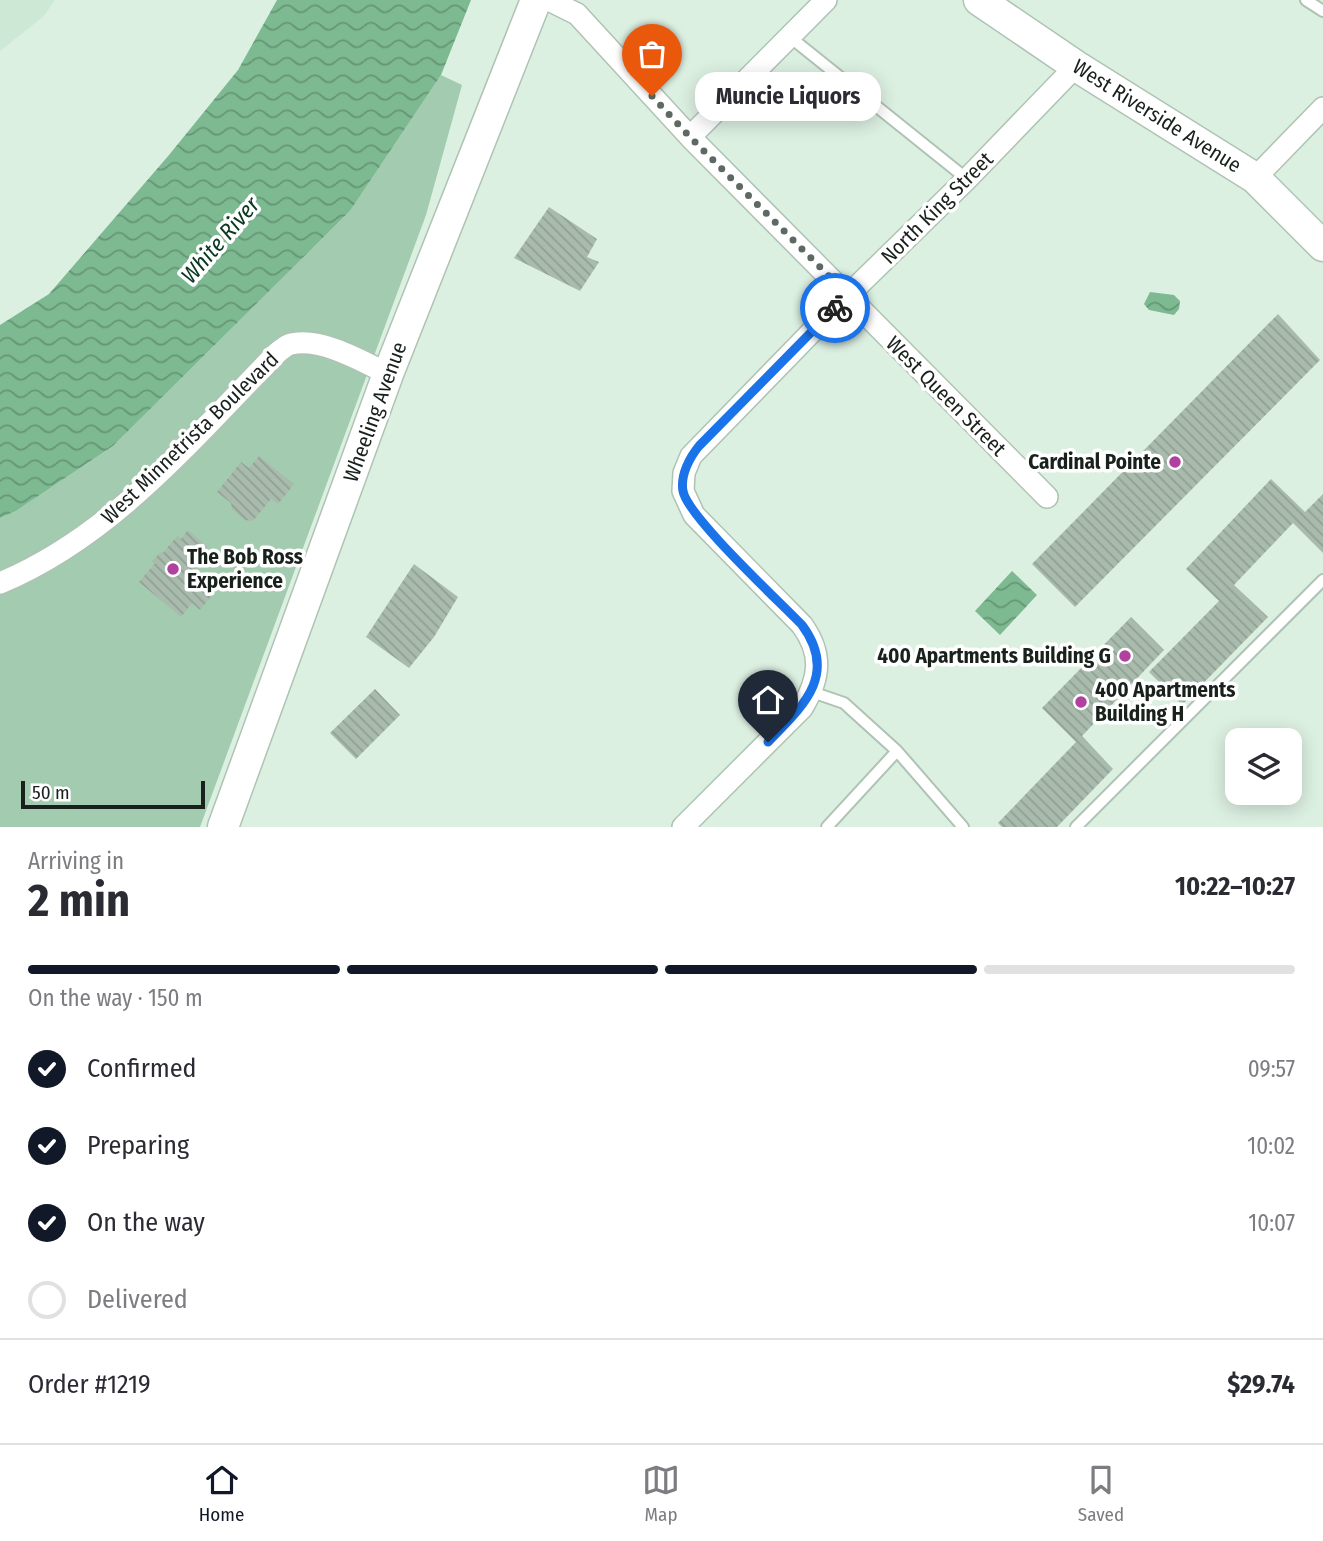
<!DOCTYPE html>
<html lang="en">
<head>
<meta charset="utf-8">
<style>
	body { margin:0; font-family:"Fira Sans Condensed",sans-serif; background:#f2f2f3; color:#2b2b33; height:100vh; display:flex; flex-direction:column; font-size:26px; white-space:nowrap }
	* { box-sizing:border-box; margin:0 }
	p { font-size:23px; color:#7c7c81 }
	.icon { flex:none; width:38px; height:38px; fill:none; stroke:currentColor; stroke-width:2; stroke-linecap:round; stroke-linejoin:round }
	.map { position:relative; height:827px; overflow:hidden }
	.panel { display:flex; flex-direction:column; background:#fff; flex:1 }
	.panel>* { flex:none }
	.fabs { position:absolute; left:1225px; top:728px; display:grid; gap:14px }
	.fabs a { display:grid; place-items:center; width:77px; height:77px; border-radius:14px; background:#fff; box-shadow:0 4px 18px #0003; font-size:35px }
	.scale { position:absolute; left:21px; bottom:18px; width:184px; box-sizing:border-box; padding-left:7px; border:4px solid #19211c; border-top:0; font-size:19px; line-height:24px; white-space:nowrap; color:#19211c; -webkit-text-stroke:5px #fff; paint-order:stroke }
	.pin { position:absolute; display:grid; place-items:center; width:60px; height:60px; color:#fff; margin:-72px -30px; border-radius:50% 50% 50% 0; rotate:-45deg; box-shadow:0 0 7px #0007 }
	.pin .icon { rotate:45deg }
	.courier { position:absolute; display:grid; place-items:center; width:70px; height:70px; margin:-35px; border:5px solid #1a73e8; border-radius:50%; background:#fff; color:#222; box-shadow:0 2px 9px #0007 }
	.bubble { position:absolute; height:49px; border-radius:21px; background:#fff; box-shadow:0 4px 18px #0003; font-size:23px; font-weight:700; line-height:49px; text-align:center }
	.summary em { font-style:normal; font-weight:700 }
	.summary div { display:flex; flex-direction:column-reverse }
	.summary { display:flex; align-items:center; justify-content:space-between; height:119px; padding:0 28px }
	h1 { font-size:46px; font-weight:700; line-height:52px }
	.bar { display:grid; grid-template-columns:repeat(4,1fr); gap:10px 7px; align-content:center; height:84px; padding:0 28px }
	.bar i { height:9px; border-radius:5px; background:#e1e1e2 }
	.bar .active { background:#111827 }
	.bar p { grid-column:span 4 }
	.line { display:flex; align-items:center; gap:18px; padding:0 28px; border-top:2px solid #e1e1e2 }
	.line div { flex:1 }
	ol { padding:0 28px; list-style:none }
	li { display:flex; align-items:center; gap:21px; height:77px }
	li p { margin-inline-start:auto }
	li .icon { padding:7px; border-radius:50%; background:#111827; color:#fff; stroke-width:4 }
	li:last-child { color:#7c7c81 }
	li i { width:38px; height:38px; border:4px solid #e1e1e2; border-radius:50% }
	.dock { display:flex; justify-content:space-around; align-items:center; height:98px; border-top:2px solid #e1e1e2; background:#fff; font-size:19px; color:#7c7c81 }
	.dock a { display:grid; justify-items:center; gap:4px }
	.dock .active { color:#111827 }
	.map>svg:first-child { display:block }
	.built { fill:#cde8d5 }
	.park { fill:#a2cbaf }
	.water { fill:url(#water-waves) }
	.building { fill:url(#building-back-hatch) }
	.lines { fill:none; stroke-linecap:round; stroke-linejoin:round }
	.lane-casing { stroke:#afc3b4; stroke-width:14 }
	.street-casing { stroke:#afc3b4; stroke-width:24 }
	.secondary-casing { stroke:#afc3b4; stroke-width:33 }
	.lane { stroke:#fff; stroke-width:10 }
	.street { stroke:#fff; stroke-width:21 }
	.secondary { stroke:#fff; stroke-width:30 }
	.done { stroke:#5d6961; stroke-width:7; stroke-dasharray:0 12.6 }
	.route { stroke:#1a73e8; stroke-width:9 }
	.poi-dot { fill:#b0419e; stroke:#fff; stroke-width:2.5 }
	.labels { text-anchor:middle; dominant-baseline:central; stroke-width:7; stroke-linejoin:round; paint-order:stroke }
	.street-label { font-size:21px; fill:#19211c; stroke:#fff }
	.poi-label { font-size:21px; font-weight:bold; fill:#19211c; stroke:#fff; text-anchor:end }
	.water-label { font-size:23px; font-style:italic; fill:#09391f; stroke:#fff }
</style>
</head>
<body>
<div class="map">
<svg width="1323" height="827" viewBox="0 0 1323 827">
	<defs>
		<pattern id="water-waves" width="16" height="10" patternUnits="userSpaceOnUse" patternTransform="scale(1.75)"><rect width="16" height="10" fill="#7db991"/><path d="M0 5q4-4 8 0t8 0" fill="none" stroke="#669676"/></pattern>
		<pattern id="building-back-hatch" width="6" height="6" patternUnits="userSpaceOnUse" patternTransform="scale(1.75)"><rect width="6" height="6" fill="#a8bbad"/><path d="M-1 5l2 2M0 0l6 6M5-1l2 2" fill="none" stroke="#90a094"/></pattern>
	</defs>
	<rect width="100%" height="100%" fill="#dcf0e2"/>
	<path class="built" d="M0 0H55L44 16 0 51Z"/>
	<path class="park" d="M441 75 462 85 426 215 200 827H0V518L16 511 113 446 350 211Z"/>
	<path class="water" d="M277 0H471L441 75 350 211 113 446 16 511 0 518V325L49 294 169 155 238 70Z
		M1150 292 1174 295 1180 301 1179 309 1174 315 1149 310 1144 304Z
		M1012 571 1037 595 1000 635 975 611Z"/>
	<path class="building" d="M549 207 597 239 587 257 599 262 580 291 514 258Z
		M1278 314 1320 360 1075 607 1032 564Z
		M259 456 294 484 278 504 271 499 253 521 245 520 232 509 231 503 217 492 241 462 249 468Z
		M1271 479 1305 512 1323 494V553L1293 523 1234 585 1268 617 1182 705 1149 672 1219 601 1186 569Z
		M188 530 208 547 201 555 205 559 192 575 212 595 200 610 192 603 181 617 139 582 155 563 152 561 161 552 163 553 177 536 181 539Z
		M414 564 458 597 434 637 409 668 366 637Z
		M1131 617 1164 650 1082 736 1113 769 1057 827H1002L998 823 1076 742 1042 708Z
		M375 689 400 715 356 759 330 733Z"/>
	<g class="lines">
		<defs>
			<path id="lane" d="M1306 0 1323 11
				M790 37 967 179
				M812 692 844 703 897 751 963 827
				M827 827 897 751
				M1076 827 1323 580"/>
			<path id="street" d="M549 0 577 14 690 137 1047 497
				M690 137 826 0
				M1255 178 1323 108
				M0 583C113 536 193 438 277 353 281 350 286 345 291 344 321 337 362 361 388 374
				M683 827 802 708C820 678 823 654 802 625L694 515 683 491 684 473 691 456 834 309 967 179 1076 66"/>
			<path id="secondary" d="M979 0 1076 66 1255 178 1323 246
				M223 827 388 374 536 0"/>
		</defs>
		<use href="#lane" class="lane-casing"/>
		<use href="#street" class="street-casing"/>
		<use href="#secondary" class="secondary-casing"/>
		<use href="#lane" class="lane"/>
		<use href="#street" class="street"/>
		<use href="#secondary" class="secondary"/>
	</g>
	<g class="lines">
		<path class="done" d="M652 96 690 137 849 296 835 308"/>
		<path class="route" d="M768 742C802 707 839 675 802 625 779 601 687 516 683 491 680 475 690 457 699 446L835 308"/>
	</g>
	<g class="poi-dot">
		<circle cx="1175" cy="462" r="7"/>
		<circle cx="173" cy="569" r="7"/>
		<circle cx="1125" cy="656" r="7"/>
		<circle cx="1081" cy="702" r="7"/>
	</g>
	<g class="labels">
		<g class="street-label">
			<text transform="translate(1157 116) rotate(32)">West Riverside Avenue</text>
			<text transform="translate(937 208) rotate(-45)">North King Street</text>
			<text transform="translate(946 396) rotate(45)">West Queen Street</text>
			<text transform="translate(375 412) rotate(-70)">Wheeling Avenue</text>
			<text transform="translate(190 438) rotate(-44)">West Minnetrista Boulevard</text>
		</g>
		<g class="poi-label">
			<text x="1161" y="462">Cardinal Pointe</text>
			<text x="187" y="557" text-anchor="start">The Bob Ross<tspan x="187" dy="24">Experience</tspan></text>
			<text x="1111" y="656">400 Apartments Building G</text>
			<text x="1095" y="690" text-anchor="start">400 Apartments<tspan x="1095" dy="24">Building H</tspan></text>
		</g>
		<g class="water-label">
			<text transform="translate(220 240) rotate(-49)">White River</text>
		</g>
	</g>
</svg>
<div class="fabs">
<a><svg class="icon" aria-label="layers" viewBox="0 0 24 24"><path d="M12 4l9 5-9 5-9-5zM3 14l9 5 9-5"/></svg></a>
</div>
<div class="scale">50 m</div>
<div class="pin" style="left:652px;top:96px;background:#ea580c"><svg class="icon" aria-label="bag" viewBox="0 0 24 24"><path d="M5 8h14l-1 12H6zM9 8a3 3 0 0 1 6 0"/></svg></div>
<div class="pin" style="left:768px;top:742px;background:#1f2937"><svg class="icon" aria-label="home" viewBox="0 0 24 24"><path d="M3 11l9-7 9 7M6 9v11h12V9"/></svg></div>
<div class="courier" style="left:835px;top:308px"><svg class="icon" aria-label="bike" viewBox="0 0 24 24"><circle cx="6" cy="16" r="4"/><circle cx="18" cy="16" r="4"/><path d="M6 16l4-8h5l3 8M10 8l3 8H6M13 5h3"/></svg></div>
<div class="bubble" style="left:695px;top:72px;width:186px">Muncie Liquors</div>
</div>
<section class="panel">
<div class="summary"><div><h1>2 min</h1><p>Arriving in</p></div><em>10:22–10:27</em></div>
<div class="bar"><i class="active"></i><i class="active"></i><i class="active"></i><i></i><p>On the way · 150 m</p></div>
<ol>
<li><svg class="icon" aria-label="check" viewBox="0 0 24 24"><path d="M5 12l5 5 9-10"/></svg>Confirmed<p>09:57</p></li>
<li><svg class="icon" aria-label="check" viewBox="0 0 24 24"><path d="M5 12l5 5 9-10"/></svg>Preparing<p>10:02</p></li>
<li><svg class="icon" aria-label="check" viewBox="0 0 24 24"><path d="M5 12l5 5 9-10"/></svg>On the way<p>10:07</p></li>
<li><i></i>Delivered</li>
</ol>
<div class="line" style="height:91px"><div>Order #1219</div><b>$29.74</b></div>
</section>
<nav class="dock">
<a class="active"><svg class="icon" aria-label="home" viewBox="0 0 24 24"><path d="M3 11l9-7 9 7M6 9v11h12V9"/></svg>Home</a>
<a><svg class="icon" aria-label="map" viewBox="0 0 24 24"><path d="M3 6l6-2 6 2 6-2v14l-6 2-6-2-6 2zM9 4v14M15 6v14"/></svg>Map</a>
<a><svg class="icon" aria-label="saved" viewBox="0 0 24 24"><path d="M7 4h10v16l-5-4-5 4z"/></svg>Saved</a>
</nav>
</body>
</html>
